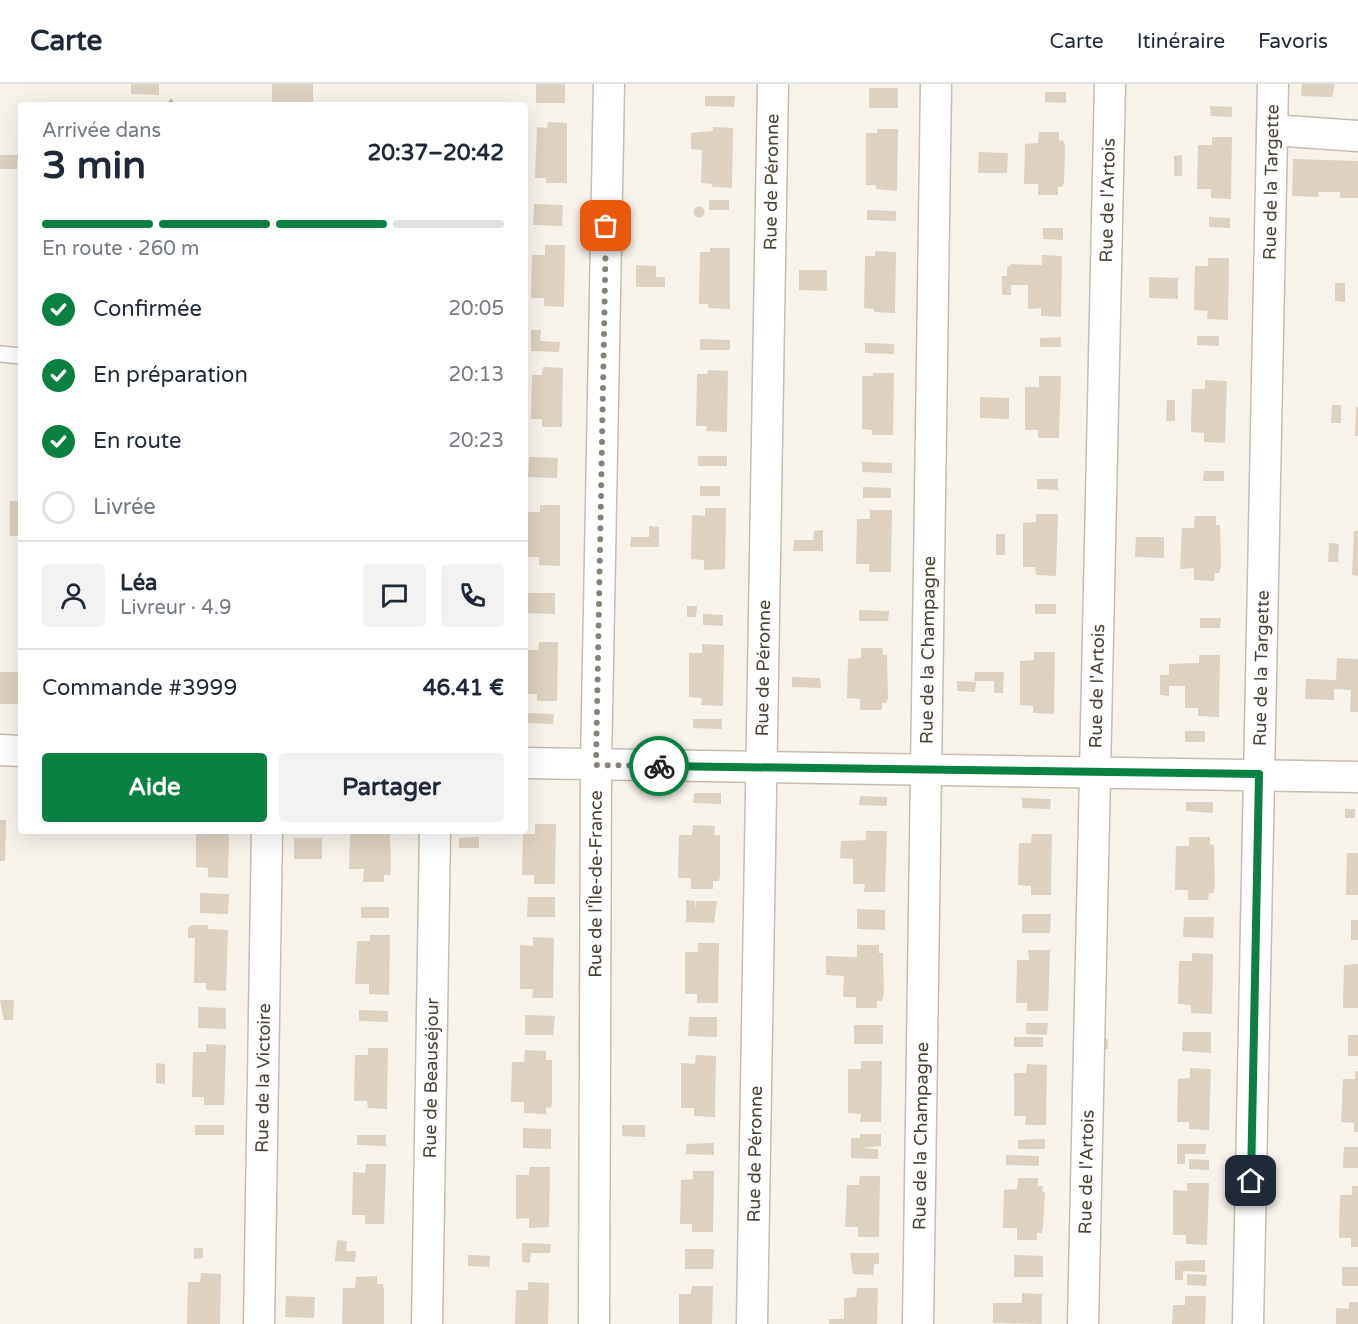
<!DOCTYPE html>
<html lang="fr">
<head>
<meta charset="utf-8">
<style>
	body { margin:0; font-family:"Varela Round",sans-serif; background:#f2f2f3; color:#1f2937; height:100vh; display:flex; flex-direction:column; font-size:22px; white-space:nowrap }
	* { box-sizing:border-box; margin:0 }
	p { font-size:20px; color:#747a83 }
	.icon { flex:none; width:33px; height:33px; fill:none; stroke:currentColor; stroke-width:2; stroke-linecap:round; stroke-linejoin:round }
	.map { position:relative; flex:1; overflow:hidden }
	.sheet { position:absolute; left:18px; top:18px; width:510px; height:732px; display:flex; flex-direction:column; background:#fff; border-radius:6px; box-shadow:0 6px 24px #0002 }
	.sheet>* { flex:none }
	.pin { position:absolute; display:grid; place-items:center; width:51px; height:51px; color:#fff; margin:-26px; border-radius:12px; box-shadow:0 3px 9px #0006 }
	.courier { position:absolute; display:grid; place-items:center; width:60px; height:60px; margin:-30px; border:4px solid #0b8043; border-radius:50%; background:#fff; color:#222; box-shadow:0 2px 8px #0007 }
	.headline em { font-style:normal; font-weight:700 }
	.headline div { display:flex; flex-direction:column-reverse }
	.headline { display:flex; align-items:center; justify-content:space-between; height:102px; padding:0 24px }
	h1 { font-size:39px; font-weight:700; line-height:45px }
	.bar { display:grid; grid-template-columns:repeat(4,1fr); gap:9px 6px; align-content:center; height:72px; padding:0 24px }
	.bar i { height:8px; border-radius:4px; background:#e0e1e3 }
	.bar .selected { background:#0b8043 }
	.bar p { grid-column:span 4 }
	.line { display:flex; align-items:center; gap:15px; padding:0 24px; border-top:2px solid #e0e1e3 }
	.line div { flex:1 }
	.round { display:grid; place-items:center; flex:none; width:63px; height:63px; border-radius:6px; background:#f2f2f3 }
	ol { padding:0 24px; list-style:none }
	li { display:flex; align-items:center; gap:18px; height:66px }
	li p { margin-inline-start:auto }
	li .icon { padding:6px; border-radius:50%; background:#0b8043; color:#fff; stroke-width:4 }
	li:last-child { color:#747a83 }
	li i { width:33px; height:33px; border:3px solid #e0e1e3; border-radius:50% }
	.action { display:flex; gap:12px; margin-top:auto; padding:12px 24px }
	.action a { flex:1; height:69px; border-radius:6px; background:#0b8043; color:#fff; font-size:24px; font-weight:700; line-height:69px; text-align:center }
	.action a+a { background:#f2f2f3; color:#1f2937 }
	header { display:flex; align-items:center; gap:36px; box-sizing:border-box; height:84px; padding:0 30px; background:#fff; border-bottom:2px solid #e0e1e3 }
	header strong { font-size:28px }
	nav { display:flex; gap:33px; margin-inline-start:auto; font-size:21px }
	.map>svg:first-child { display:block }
	.building { fill:#ddd1c1 }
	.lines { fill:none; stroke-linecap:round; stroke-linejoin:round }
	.service-casing { stroke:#c7bdaf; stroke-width:18 }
	.minor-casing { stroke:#c7bdaf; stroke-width:33 }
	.path { stroke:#c7b69b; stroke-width:4; stroke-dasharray:3 3; stroke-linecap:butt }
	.service { stroke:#fff; stroke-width:15 }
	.minor { stroke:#fff; stroke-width:30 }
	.done { stroke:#888176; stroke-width:6; stroke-dasharray:0 10.8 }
	.route { stroke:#0b8043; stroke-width:8 }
	.labels { text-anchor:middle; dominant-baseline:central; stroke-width:4.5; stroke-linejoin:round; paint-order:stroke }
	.street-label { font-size:18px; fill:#4c4337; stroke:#fff }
</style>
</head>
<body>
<header>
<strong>Carte</strong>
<nav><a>Carte</a><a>Itinéraire</a><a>Favoris</a></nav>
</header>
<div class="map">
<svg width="1358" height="1240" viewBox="0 0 1358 1240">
	<rect width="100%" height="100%" fill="#f7f3eb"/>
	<path class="building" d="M131 0H159V11L131 10Z
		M272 0H313V21H272Z
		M536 0H565V19H536Z
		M1302 0H1335L1332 13 1301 12Z
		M869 4H898V24H869Z
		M1045 8H1066V19L1045 18Z
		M705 12H735L734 23 705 22Z
		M1210 22 1232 23V33L1211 32Z
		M548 38 567 39V99H546V94H535L537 43 547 44Z
		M713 43 733 44 732 104 712 103V100L701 99 702 66 691 65V49L713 47Z
		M877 45H898L897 107 876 105V101H866V49H877Z
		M1039 48H1059V57L1063 56 1065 62 1064 98 1062 103H1058V111H1038V100H1024L1025 60 1038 59Z
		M1212 53H1232L1231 115 1211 114V105H1197L1198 61H1212Z
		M979 68 1008 69 1007 89H978Z
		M0 71H18L17 85H0Z
		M1182 71V92H1174V72Z
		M1293 75 1358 77V114H1340V108H1318L1319 113 1292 112Z
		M709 116H729V126H709Z
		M534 120 563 121 562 142 533 141Z
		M693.5 128a5.5 5.5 0 1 1 11 0a5.5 5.5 0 1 1-11 0Z
		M867 126 896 127V137L867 136Z
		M1209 133 1230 134V144L1209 143Z
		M1043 144H1063V156L1043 155Z
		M545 161H565L564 223 544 222V214H531L532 171H545Z
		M710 164H730V225L709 224 708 220H699L700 168H710Z
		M875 167 896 168 895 229 874 228V225L864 224 865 172H875Z
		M1042 171 1062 172 1061 233 1041 232V224L1028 225V201H1011V211H1002V192H1007V184L1011 180 1042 181Z
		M1208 174H1229L1228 236 1207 235 1208 227 1194 226 1195 182H1208Z
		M636 181 656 182V193H665V203H636Z
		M799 186H827V207L799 206Z
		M1149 193 1178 194V215L1149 214Z
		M1335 199H1345V218L1335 217Z
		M531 246H541L540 257 560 258 559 268 531 267Z
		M1197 252H1219V262L1197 261Z
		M1061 253V263H1040V254Z
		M700 255 730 256V266H700Z
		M865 259 894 260V270L865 269Z
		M543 283 563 284 562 343H542V335H531L532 291H542Z
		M708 286 728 287 727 348 706 347 707 342H696L697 290H707Z
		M873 289H894L893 351H872V346L862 345V292H873Z
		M1039 292H1061L1059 354H1038V346H1025V303H1039Z
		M1205 296 1227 297 1225 359 1204 358V349L1191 348 1192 305H1205Z
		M980 313 1009 314V335L980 334Z
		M1167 316H1175V337H1166Z
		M1332 321H1341V339H1331Z
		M1356 323H1358V352H1355Z
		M698 372H727V382H698Z
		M529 373 558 374 557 394 528 393Z
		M862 378 892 379V389L862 388Z
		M1204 387H1224V397H1203Z
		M1037 395H1058V406L1037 405Z
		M700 402H720V412H700Z
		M863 403 891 404V414H863Z
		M10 417H21V452H10Z
		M540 421H560V482L539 481V473H526L527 428H540Z
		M705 424H726L725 485 704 486V476L691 475 692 431 705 432Z
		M870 426H892L891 488H869V480H856L857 435H870Z
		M1036 430H1058L1056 492 1036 491 1035 483H1023V439L1036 438Z
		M1195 432H1216V441H1220L1221 483 1219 489H1215L1214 497 1194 496V484L1180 485 1182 444H1194Z
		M649 442 659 443V463H630L631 453H649Z
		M823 446V467H793L794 456H813L814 447Z
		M1354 447H1358V492L1352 491Z
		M996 450H1005V471H996Z
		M1136 453H1164V474L1135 473Z
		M1329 459 1339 460 1338 478H1328Z
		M527 509H555V530L526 529Z
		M1035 520H1056V530H1035Z
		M687 522H697L696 533H687Z
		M859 526 889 527 888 537H859Z
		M703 530 723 531V542L703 541Z
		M1200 534H1221L1220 544H1200Z
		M539 558H558L557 617H537V610H525V566H538Z
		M702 560 724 561 723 622 701 621 702 614 689 613V569H702Z
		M861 564H883V571H887L888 614 886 619H882V626H860V615L847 614 848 575 861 574Z
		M1034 568H1055L1054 630 1033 629V622L1020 621V577L1034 576Z
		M1199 571H1220L1219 633 1198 632V624H1185V602H1169V612L1160 611V591H1169V580L1199 579Z
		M1337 574 1358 575V628H1350L1351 606 1334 605V616L1305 615 1306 595 1336 596Z
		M0 588H21V620H0Z
		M975 588H1004L1003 609H994V597H974Z
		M792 593 820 594 821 604 792 603Z
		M957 597 976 598 975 608 957 607Z
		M525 629 554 630 553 640 525 639Z
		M693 635H722V645L693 644Z
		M1185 647H1205V658H1185Z
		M694 709H721V720L693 719Z
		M860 712 887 713V722L859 721Z
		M1022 714 1051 715 1050 725 1022 724Z
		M1186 718H1213V729L1186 727Z
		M1345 725H1355V734H1345Z
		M0 736H6L5 777H0Z
		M535 740H556L555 800H534V791H522L523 750H535Z
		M693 741 715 742 714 751H720V792L719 797H713V805H691V794H678L679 751H692Z
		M196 747H229L228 794 208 793V784L196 783Z
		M350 747H390L391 784 390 791H384V798H363L364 785H349Z
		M866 747H887L885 808H864L865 800H853V775L840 774 841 757 866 756Z
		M1032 750H1052L1051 811H1031V802L1018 801 1019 759H1031Z
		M479 753V764H459V754Z
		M1189 753H1210V760L1214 761 1215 803 1213 809H1209L1208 816H1188V806H1175L1176 762H1189Z
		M294 754H322V775H294Z
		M1347 769H1358V811H1346Z
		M200 809 229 810 228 830 200 829Z
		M528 813H555V833H527Z
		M686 816 695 817 696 827V817H717L714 839 686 838Z
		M361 823H389V834H361Z
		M857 825 885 826V846L857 845Z
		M1022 830H1051L1050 849H1022Z
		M1184 833H1214L1213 854 1183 853Z
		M1351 836H1358V856H1351Z
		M192 841H208V845L228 846 226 907 206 906V899H194L195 854H188V844Z
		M370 851H390L389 911 369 910V900H355L357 857H370Z
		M533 853 554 854 553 914H532L533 905H520V861L533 862Z
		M698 859H719L718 919H697V910H685V868H698Z
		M857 861H879V869H883L884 910 882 917H877V924H856V913H843L844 892 826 891V872L857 873Z
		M1028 866H1050L1048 927H1027V919H1016L1017 876H1029Z
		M1192 869 1213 870 1212 930 1191 929V921L1178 920 1179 877H1192Z
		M1358 880V924H1343L1344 881Z
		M0 916H14L13 936H4Z
		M198 923 226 924V945L198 944Z
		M359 926 388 927V938L359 937Z
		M525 931 555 932 553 951H525Z
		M689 933H717V953L688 952Z
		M1026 939H1048L1047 951 1026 950Z
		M854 941H883V960H854Z
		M1183 948H1211V969L1182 967Z
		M1348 951H1358V972H1348Z
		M1014 953H1043V963H1014Z
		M1099 955H1108V965H1096Z
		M206 960 226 961 224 1021H204V1013H192L193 968H206Z
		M368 964H388L387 1025 368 1024 367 1017H354L355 971H368Z
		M525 966 546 967V976H552V1018L551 1024 546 1023V1030L524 1029V1018H511L512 978H524Z
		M696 971 716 972 715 1033 694 1032V1024H681V979L695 980Z
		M861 977H882L881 1038H860L861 1030 848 1029V985H861Z
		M156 979 165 980V1000L156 999Z
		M1027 980 1047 981 1046 1041H1025L1026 1032H1014V989H1026Z
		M1190 984 1211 985 1209 1046 1189 1045V1038H1177L1178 995 1190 994Z
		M1355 987H1358V1048H1354V1039L1341 1038 1343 995H1355Z
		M195 1041H224V1051H195Z
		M622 1041H645V1053L622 1052Z
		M523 1044 551 1045V1065L523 1064Z
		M860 1050H881V1062L860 1064 878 1065V1075L851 1074V1054H860Z
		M357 1051H386V1062L357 1061Z
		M1045 1055V1065H1018V1056Z
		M714 1059V1071L686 1070V1060Z
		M1177 1060H1206L1205 1070H1185V1080H1177Z
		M1344 1063H1358V1084H1343Z
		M1006 1071 1039 1072V1082L1006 1081Z
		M1189 1075 1209 1076V1086L1189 1085Z
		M366 1080H386L384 1140H365V1131H352L353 1088 365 1089Z
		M530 1083H550L549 1143 529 1144V1134L516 1135V1091H529Z
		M693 1087H714L713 1148H692V1140H680L681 1096 693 1095Z
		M860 1092H880L879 1153H858V1143H845L847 1101H859Z
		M1018 1094H1038V1102H1043L1042 1108H1045L1043 1143 1042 1149H1037V1156H1017V1144H1003L1004 1106 1017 1105Z
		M1187 1099H1209L1207 1161 1186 1160V1151H1173V1106L1187 1107Z
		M1352 1102H1358V1163H1351V1154H1339L1340 1111H1352Z
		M337 1156 347 1157 346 1167H356L355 1178 335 1177Z
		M522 1159 551 1160 550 1169H531L530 1179 522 1178Z
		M194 1164H203V1174L194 1175Z
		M685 1165H714L713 1185H685Z
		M850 1169H879V1180H874L873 1191 853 1190Z
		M468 1171 490 1172 489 1183 468 1182Z
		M1014 1171 1043 1172V1193H1014Z
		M1205 1176V1188L1183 1187V1196H1175V1177Z
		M1342 1183H1358V1202H1342Z
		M201 1189 221 1190 220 1240H187L188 1198H200Z
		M1187 1190 1207 1191 1206 1202 1187 1201Z
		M377 1192V1200H383L384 1206V1240H342L343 1204H355L356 1193Z
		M528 1198 549 1199 548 1240H515L516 1206H528Z
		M692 1202H713L712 1240H679V1210H691Z
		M857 1204H878L877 1240H829V1235H844V1214L856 1213Z
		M1022 1209 1042 1210V1240L993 1239V1219H1022Z
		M286 1212 315 1213 314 1234 285 1233Z
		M1185 1212H1206L1205 1240H1172L1173 1221H1185Z
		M1349 1218H1358V1240H1336V1224L1349 1225Z"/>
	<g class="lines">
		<defs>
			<path id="service" d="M0 270 21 272"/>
			<g id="minor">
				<path d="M1272 46 1358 52"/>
				<path d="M0 666 21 667"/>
				<path d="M525 679 1358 693"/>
				<path id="s1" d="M259 1240 267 747"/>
				<path id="s2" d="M427 1240 435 747"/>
				<path id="s3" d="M594 1240 596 681 609 0"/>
				<path id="s4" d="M752 1240 773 0"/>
				<path id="s5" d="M918 1240 936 0"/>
				<path id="s6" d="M1083 1240 1110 0"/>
				<path id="s7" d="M1248 1240 1273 0"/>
			</g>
		</defs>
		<use href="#service" class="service-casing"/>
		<use href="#minor" class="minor-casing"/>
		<path class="path" d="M170 16 174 21"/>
		<use href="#service" class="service"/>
		<use href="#minor" class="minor"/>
	</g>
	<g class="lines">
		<path class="done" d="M606 142 596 681 659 682"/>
		<path class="route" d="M659 682 1259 690 1251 1097"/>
	</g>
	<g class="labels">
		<g class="street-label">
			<text stroke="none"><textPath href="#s4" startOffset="1142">Rue de Péronne</textPath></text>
			<text stroke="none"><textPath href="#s7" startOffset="1142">Rue de la Targette</textPath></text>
			<text stroke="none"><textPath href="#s6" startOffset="1124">Rue de l'Artois</textPath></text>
			<text stroke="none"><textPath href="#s5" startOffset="674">Rue de la Champagne</textPath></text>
			<text stroke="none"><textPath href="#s4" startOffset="656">Rue de Péronne</textPath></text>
			<text stroke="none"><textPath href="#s7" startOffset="656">Rue de la Targette</textPath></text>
			<text stroke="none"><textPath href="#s6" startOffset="638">Rue de l'Artois</textPath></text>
			<text stroke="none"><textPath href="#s3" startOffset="440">Rue de l'Île-de-France</textPath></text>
			<text stroke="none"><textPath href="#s1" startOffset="246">Rue de la Victoire</textPath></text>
			<text stroke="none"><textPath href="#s2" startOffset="246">Rue de Beauséjour</textPath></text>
			<text stroke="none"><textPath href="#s5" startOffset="188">Rue de la Champagne</textPath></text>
			<text stroke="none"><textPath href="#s4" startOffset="170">Rue de Péronne</textPath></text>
			<text stroke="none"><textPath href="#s6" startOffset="152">Rue de l'Artois</textPath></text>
		</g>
	</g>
</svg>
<div class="pin" style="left:606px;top:142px;background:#ea580c"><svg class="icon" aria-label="bag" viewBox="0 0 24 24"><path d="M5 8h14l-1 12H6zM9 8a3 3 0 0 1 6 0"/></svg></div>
<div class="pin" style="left:1251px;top:1097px;background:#1f2937"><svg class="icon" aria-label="home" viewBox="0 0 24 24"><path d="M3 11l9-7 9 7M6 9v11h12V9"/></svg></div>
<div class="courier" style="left:659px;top:682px"><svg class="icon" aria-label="bike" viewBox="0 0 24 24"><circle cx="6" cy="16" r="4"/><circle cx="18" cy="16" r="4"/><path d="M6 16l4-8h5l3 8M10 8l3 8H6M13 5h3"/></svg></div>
<section class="sheet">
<div class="headline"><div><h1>3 min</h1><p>Arrivée dans</p></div><em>20:37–20:42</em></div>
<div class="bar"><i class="selected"></i><i class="selected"></i><i class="selected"></i><i></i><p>En route · 260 m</p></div>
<ol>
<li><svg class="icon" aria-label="check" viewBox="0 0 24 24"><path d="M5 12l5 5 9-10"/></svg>Confirmée<p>20:05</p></li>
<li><svg class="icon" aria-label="check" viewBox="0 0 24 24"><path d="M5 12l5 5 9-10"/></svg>En préparation<p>20:13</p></li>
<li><svg class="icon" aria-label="check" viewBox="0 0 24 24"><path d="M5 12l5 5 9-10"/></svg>En route<p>20:23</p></li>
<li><i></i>Livrée</li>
</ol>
<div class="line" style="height:108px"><a class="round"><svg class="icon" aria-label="person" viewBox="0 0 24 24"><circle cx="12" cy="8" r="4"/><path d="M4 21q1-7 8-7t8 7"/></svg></a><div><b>Léa</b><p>Livreur · 4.9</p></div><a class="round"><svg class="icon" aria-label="chat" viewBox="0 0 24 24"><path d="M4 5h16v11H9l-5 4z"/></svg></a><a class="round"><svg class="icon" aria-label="phone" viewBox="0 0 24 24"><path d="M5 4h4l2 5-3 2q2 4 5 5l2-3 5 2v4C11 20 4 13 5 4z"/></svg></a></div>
<div class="line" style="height:78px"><div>Commande #3999</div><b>46.41 €</b></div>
<div class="action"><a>Aide</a><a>Partager</a></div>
</section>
</div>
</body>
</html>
